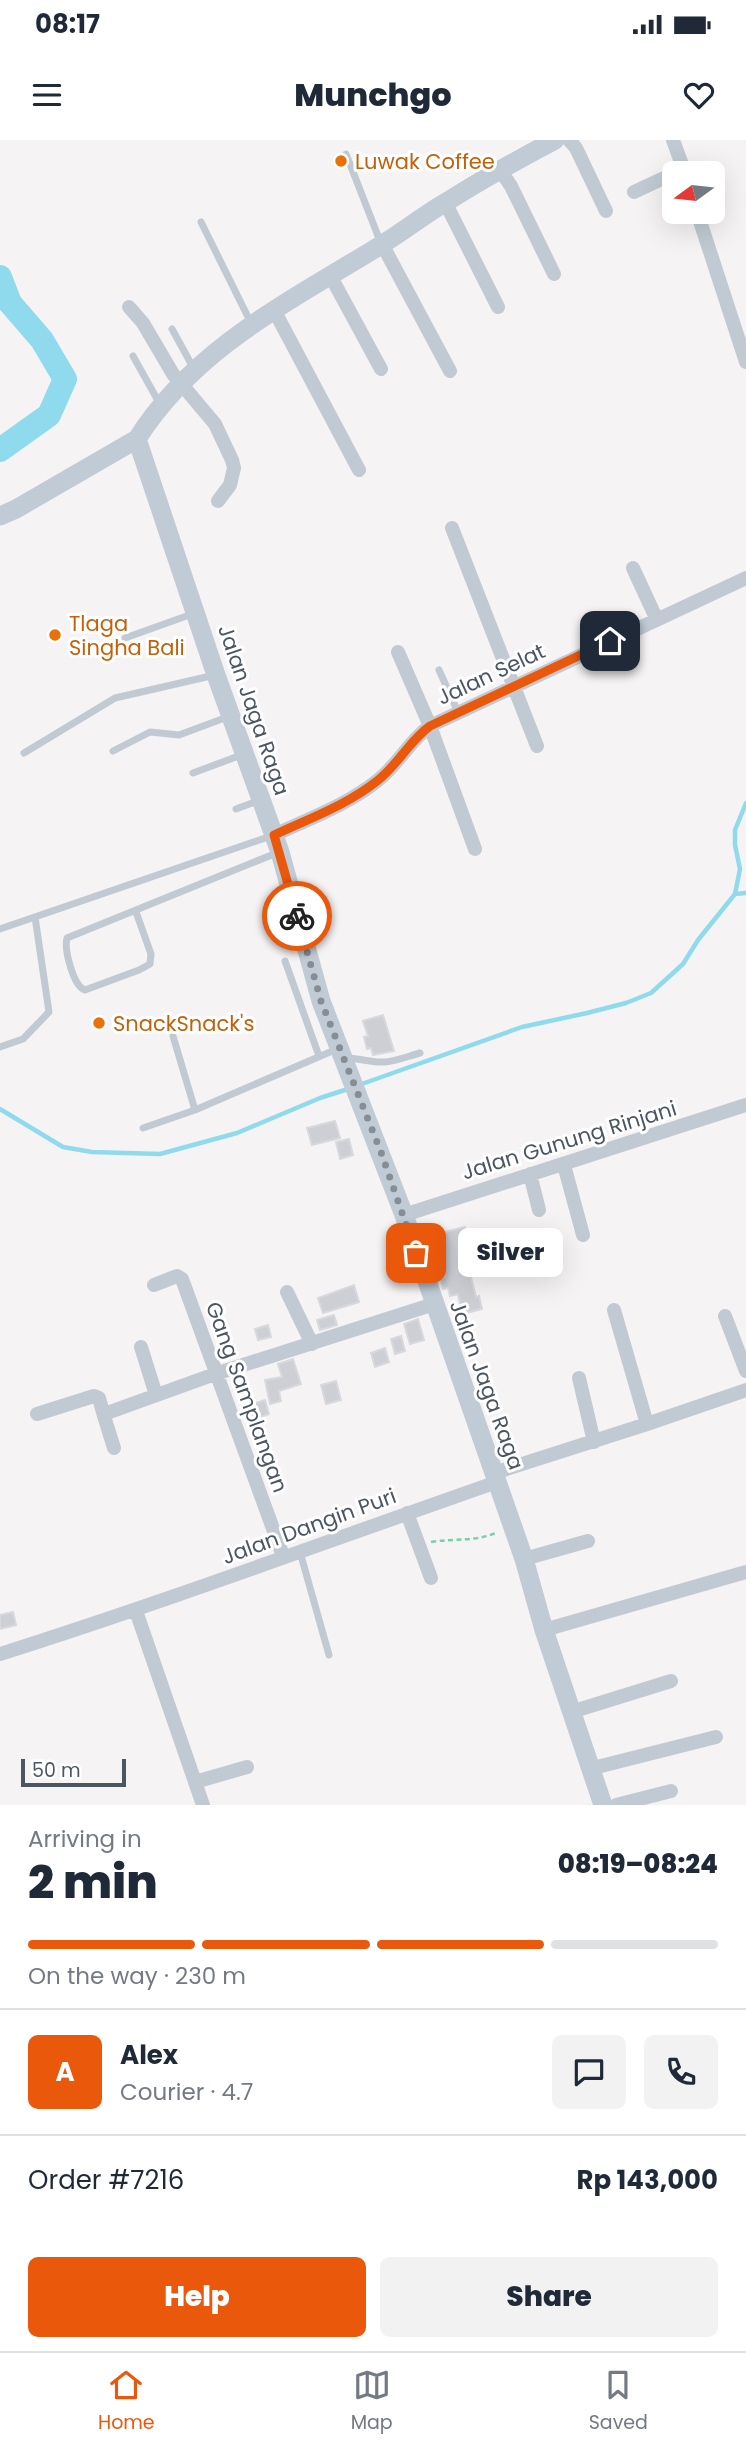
<!DOCTYPE html>
<html lang="en">
<head>
<meta charset="utf-8">
<style>
	body { margin:0; font-family:Poppins,sans-serif; background:#f2f2f3; color:#1f2937; height:100vh; display:flex; flex-direction:column; font-size:26px; white-space:nowrap }
	* { box-sizing:border-box; margin:0 }
	p { font-size:23px; color:#747a83 }
	.icon { flex:none; width:38px; height:38px; fill:none; stroke:currentColor; stroke-width:2; stroke-linecap:round; stroke-linejoin:round }
	.map { position:relative; height:1665px; overflow:hidden }
	.drawer { display:flex; flex-direction:column; background:#fff; flex:1 }
	.drawer>* { flex:none }
	.needle { width:46px; rotate:255deg }
	.buttons { position:absolute; left:662px; top:21px; display:grid; gap:14px }
	.buttons a { display:grid; place-items:center; width:63px; height:63px; border-radius:10px; background:#fff; box-shadow:0 7px 28px #0002; font-size:35px }
	.scale { position:absolute; left:21px; bottom:18px; width:105px; box-sizing:border-box; padding-left:7px; border:4px solid #4a5661; border-top:0; font-size:19px; line-height:24px; white-space:nowrap; color:#4a5661; -webkit-text-stroke:5px #fff; paint-order:stroke }
	.pin { position:absolute; display:grid; place-items:center; width:60px; height:60px; color:#fff; margin:-30px; border-radius:14px; box-shadow:0 4px 10px #0006 }
	.courier { position:absolute; display:grid; place-items:center; width:70px; height:70px; margin:-35px; border:5px solid #ea580c; border-radius:50%; background:#fff; color:#222; box-shadow:0 2px 9px #0007 }
	.bubble { position:absolute; height:49px; border-radius:10px; background:#fff; box-shadow:0 7px 28px #0002; font-size:23px; font-weight:800; line-height:49px; text-align:center }
	.head em { font-style:normal; font-weight:800 }
	.head div { display:flex; flex-direction:column-reverse }
	.head { display:flex; align-items:center; justify-content:space-between; height:119px; padding:0 28px }
	h1 { font-size:46px; font-weight:800; line-height:52px }
	.bar { display:grid; grid-template-columns:repeat(4,1fr); gap:10px 7px; align-content:center; height:84px; padding:0 28px }
	.bar i { height:9px; border-radius:5px; background:#e0e1e3 }
	.bar .active { background:#ea580c }
	.bar p { grid-column:span 4 }
	.line { display:flex; align-items:center; gap:18px; padding:0 28px; border-top:2px solid #e0e1e3 }
	.line div { flex:1 }
	.round { display:grid; place-items:center; flex:none; width:74px; height:74px; border-radius:10px; background:#f2f2f3 }
	.cta { display:flex; gap:14px; margin-top:auto; padding:14px 28px }
	.cta a { flex:1; height:80px; border-radius:10px; background:#ea580c; color:#fff; font-size:28px; font-weight:800; line-height:80px; text-align:center }
	.cta a+a { background:#f2f2f3; color:#1f2937 }
	.status { display:flex; justify-content:space-between; align-items:center; height:49px; padding:0 35px; background:#fff; direction:ltr }
	.status svg { height:19px; fill:currentColor }
	header { display:flex; justify-content:space-between; align-items:center; height:91px; padding:0 28px; background:#fff; font-size:32px; font-weight:800 }
	.dock { display:flex; justify-content:space-around; align-items:center; height:98px; border-top:2px solid #e0e1e3; background:#fff; font-size:19px; color:#747a83 }
	.dock a { display:grid; justify-items:center; gap:4px }
	.dock .active { color:#ea580c }
	.map>svg:first-child { display:block }
	.lines { fill:none; stroke-linecap:round; stroke-linejoin:round }
	.stream { stroke:#90daee; stroke-width:4.5 }
	.river { stroke:#90daee; stroke-width:24 }
	.building { fill:#cdcfd5; stroke:#d7d9de; stroke-width:2 }
	.path { stroke:#7ad0a6; stroke-width:2.5; stroke-dasharray:5 3.5; stroke-linecap:butt }
	.lane { stroke:#c1cad2; stroke-width:7 }
	.street { stroke:#c1cad2; stroke-width:14 }
	.secondary { stroke:#c1cbd6; stroke-width:19 }
	.done { stroke:#868d94; stroke-width:7; stroke-dasharray:0 12.6 }
	.route { stroke:#ea580c; stroke-width:9 }
	.food-dot { fill:#e8710a; stroke:#fff; stroke-width:2.5 }
	.labels { text-anchor:middle; dominant-baseline:central; stroke-width:6; stroke-linejoin:round; paint-order:stroke }
	.food-label { font-size:21px; fill:#c56008; stroke:#fff; text-anchor:start }
	.street-label { font-size:21px; fill:#4a5661; stroke:#fff }
</style>
</head>
<body>
<div class="status"><b>08:17</b><svg viewBox="0 0 49 12"><path d="M0 12V9h3v3zM5 12V6h3v6zM10 12V3h3v9zM15 12V0h3v12zM26 1h20v11H26zM47 4h2v5h-2z"/></svg></div>
<header><svg class="icon" aria-label="menu" viewBox="0 0 24 24"><path d="M4 6h16M4 12h16M4 18h16"/></svg>Munchgo<svg class="icon" aria-label="heart" viewBox="0 0 24 24"><path d="M12 20l-8-8c-3-5 5-10 8-4 3-6 11-1 8 4z"/></svg></header>
<div class="map">
<svg width="746" height="1665" viewBox="0 0 746 1665">
	<rect width="100%" height="100%" fill="#f5f3f3"/>
	<g class="lines">
		<path class="stream" d="M735 754 746 753
			M359 945 522 887 587 873 626 863 651 853 683 824 698 800 735 754 740 729 735 705V690L746 663
			M0 969 63 1007 92 1012 160 1014 237 993 320 958 351 948"/>
		<path class="river" d="M0 137 10 163 42 200 65 239 49 275 0 310"/>
	</g>
	<path class="building" d="M383 875 394 911 373 915 371 908 367 909 364 897 368 896 363 881Z
		M335 981 340 998 312 1005 307 988Z
		M349 999 353 1015 340 1019 336 1002Z
		M465 1087 471 1111 465 1113 476 1157 479 1156 482 1169 462 1174 458 1154 450 1156 448 1148 443 1149 441 1139 445 1137 438 1111 430 1113 425 1097Z
		M354 1145 359 1162 323 1173 318 1158Z
		M334 1175 337 1185 320 1190 317 1180Z
		M418 1179 424 1200 410 1204 404 1184Z
		M268 1185 271 1197 258 1200 255 1189Z
		M401 1196 405 1211 395 1214 391 1199Z
		M385 1208 389 1222 375 1227 371 1213Z
		M293 1219 301 1244 279 1251 281 1261 270 1264 265 1240 282 1237 278 1224Z
		M336 1241 341 1260 326 1264 321 1245Z
		M265 1260 269 1274 254 1279 250 1265Z
		M13 1472 16 1485 0 1489V1475Z"/>
	<g class="lines">
		<path class="path" d="M431 1402C456 1398 473 1402 496 1393"/>
		<path class="lane" d="M346 14 380 101
			M201 82 251 183
			M172 189 194 229
			M133 216 161 266
			M125 498 195 473
			M439 530 458 572
			M113 611 150 592 179 595 230 576
			M24 613 115 558 215 535
			M193 633 244 614
			M236 669 260 660
			M297 770 320 764
			M136 772 151 814 150 824 139 830 85 850C73 846 64 809 67 798L279 712
			M0 789 271 696
			M285 821 319 916
			M173 896 195 970
			M0 907 23 899 49 872 35 777
			M345 918C360 918 372 923 385 922 397 921 409 916 420 913
			M143 988 195 970 337 909
			M300 1412 329 1515"/>
		<path class="street" d="M569 0 576 8 606 71
			M673 0 685 33
			M500 30 511 46 554 134
			M634 52 683 29
			M445 62 498 167
			M697 72 746 222
			M382 104 450 231
			M330 135 381 229
			M129 167 143 183 173 234 215 284 232 320 234 328 230 345 218 361
			M274 170 359 330
			M452 388 537 606
			M633 428 657 480
			M398 512 430 586 475 709
			M274 695C308 679 347 665 377 641 398 625 409 601 430 586L746 438
			M564 1025 583 1095
			M530 1034 539 1070
			M404 1075 746 965
			M154 1145 177 1136 182 1139 283 1416
			M287 1152 312 1204
			M614 1170 647 1284
			M725 1176 746 1231
			M141 1207 156 1255
			M579 1238 594 1302
			M37 1274 94 1256 99 1258 104 1276
			M114 1308 104 1276 107 1273 215 1234 434 1164
			M494 1333 647 1284 746 1250
			M407 1373 431 1438
			M524 1419 588 1401
			M136 1471 203 1665
			M544 1490 746 1432
			M0 1514C167 1461 331 1400 497 1342
			M571 1572 671 1541
			M589 1629 716 1597
			M195 1642 247 1627
			M616 1665 671 1651"/>
		<path class="secondary" d="M555 0C519 19 483 39 448 61 425 74 404 91 381 105 292 160 195 207 137 299L216 535 280 712 321 861 404 1075 524 1419 544 1490 603 1665
			M0 376 16 369 137 299"/>
	</g>
	<g class="lines">
		<path class="done" d="M297 776 321 861 381 1012 416 1113"/>
		<path class="route" d="M297 776 274 695C308 679 347 665 377 641 398 625 409 601 430 586L610 501"/>
	</g>
	<g class="food-dot">
		<circle cx="341" cy="21" r="7"/>
		<circle cx="55" cy="495" r="7"/>
		<circle cx="99" cy="883" r="7"/>
	</g>
	<g class="labels">
		<g class="food-label">
			<text x="355" y="21">Luwak Coffee</text>
			<text x="69" y="483">Tlaga<tspan x="69" dy="24">Singha Bali</tspan></text>
			<text x="113" y="883">SnackSnack's</text>
		</g>
		<g class="street-label">
			<text transform="translate(491 534) rotate(-25)">Jalan Selat</text>
			<text transform="translate(254 570) rotate(71)">Jalan Jaga Raga</text>
			<text transform="translate(569 1000) rotate(-17)">Jalan Gunung Rinjani</text>
			<text transform="translate(487 1245) rotate(70)">Jalan Jaga Raga</text>
			<text transform="translate(247 1257) rotate(70)">Gang Samplangan</text>
			<text transform="translate(309 1386) rotate(-20)">Jalan Dangin Puri</text>
		</g>
	</g>
</svg>
<div class="buttons">
<a><svg class="needle" viewBox="-14 -14 28 28"><path d="M0-13l5 13h-10z" fill="#e53935"/><path d="M0 13l5-13h-10z" fill="#747a83"/></svg></a>
</div>
<div class="scale">50 m</div>
<div class="pin" style="left:416px;top:1113px;background:#ea580c"><svg class="icon" aria-label="bag" viewBox="0 0 24 24"><path d="M5 8h14l-1 12H6zM9 8a3 3 0 0 1 6 0"/></svg></div>
<div class="pin" style="left:610px;top:501px;background:#1f2937"><svg class="icon" aria-label="home" viewBox="0 0 24 24"><path d="M3 11l9-7 9 7M6 9v11h12V9"/></svg></div>
<div class="courier" style="left:297px;top:776px"><svg class="icon" aria-label="bike" viewBox="0 0 24 24"><circle cx="6" cy="16" r="4"/><circle cx="18" cy="16" r="4"/><path d="M6 16l4-8h5l3 8M10 8l3 8H6M13 5h3"/></svg></div>
<div class="bubble" style="left:458px;top:1088px;width:105px">Silver</div>
</div>
<section class="drawer">
<div class="head"><div><h1>2 min</h1><p>Arriving in</p></div><em>08:19–08:24</em></div>
<div class="bar"><i class="active"></i><i class="active"></i><i class="active"></i><i></i><p>On the way · 230 m</p></div>
<div class="line" style="height:126px"><b class="round" style="background:#ea580c;color:#fff">A</b><div><b>Alex</b><p>Courier · 4.7</p></div><a class="round"><svg class="icon" aria-label="chat" viewBox="0 0 24 24"><path d="M4 5h16v11H9l-5 4z"/></svg></a><a class="round"><svg class="icon" aria-label="phone" viewBox="0 0 24 24"><path d="M5 4h4l2 5-3 2q2 4 5 5l2-3 5 2v4C11 20 4 13 5 4z"/></svg></a></div>
<div class="line" style="height:91px"><div>Order #7216</div><b>Rp 143,000</b></div>
<div class="cta"><a>Help</a><a>Share</a></div>
</section>
<nav class="dock">
<a class="active"><svg class="icon" aria-label="home" viewBox="0 0 24 24"><path d="M3 11l9-7 9 7M6 9v11h12V9"/></svg>Home</a>
<a><svg class="icon" aria-label="map" viewBox="0 0 24 24"><path d="M3 6l6-2 6 2 6-2v14l-6 2-6-2-6 2zM9 4v14M15 6v14"/></svg>Map</a>
<a><svg class="icon" aria-label="saved" viewBox="0 0 24 24"><path d="M7 4h10v16l-5-4-5 4z"/></svg>Saved</a>
</nav>
</body>
</html>
